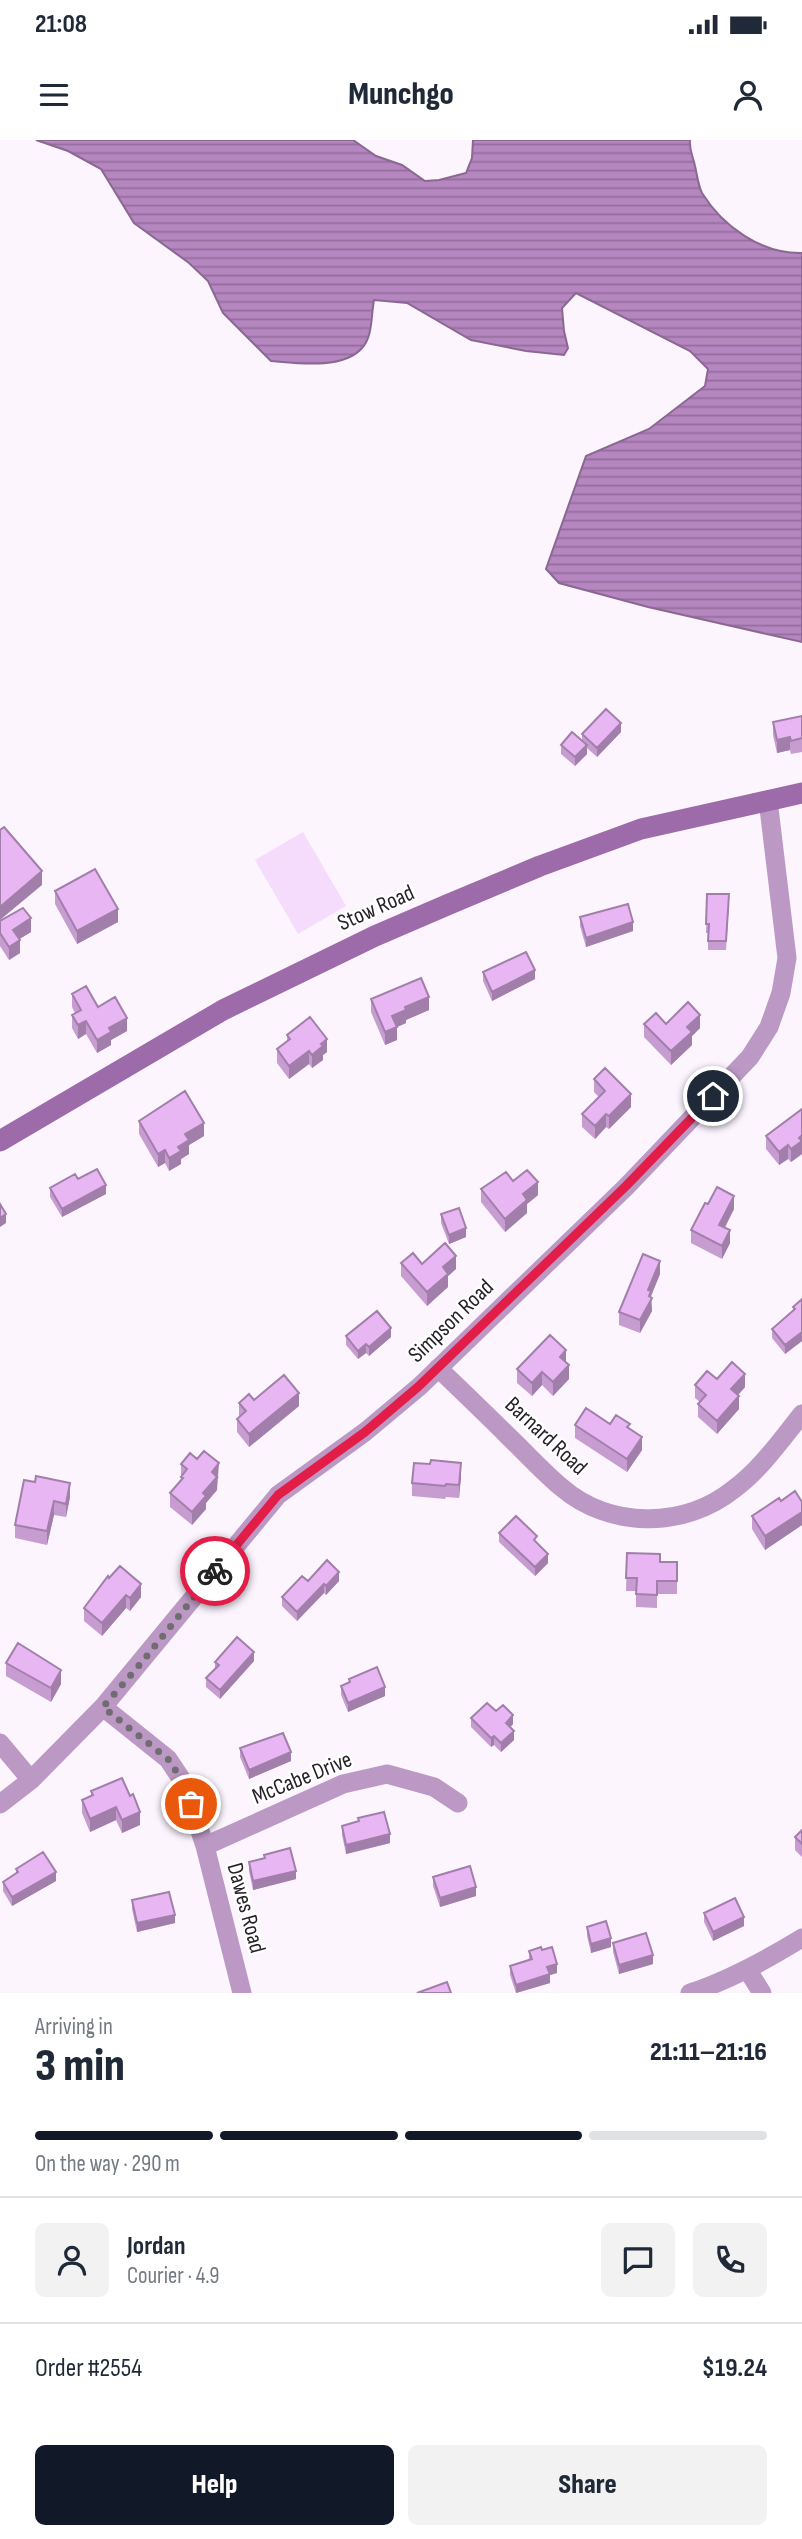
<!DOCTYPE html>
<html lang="en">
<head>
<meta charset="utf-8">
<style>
	body { margin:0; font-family:"Sofia Sans Condensed",sans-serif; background:#f2f2f3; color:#1f2937; height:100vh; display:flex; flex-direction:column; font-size:26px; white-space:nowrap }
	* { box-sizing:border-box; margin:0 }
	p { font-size:23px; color:#747a83 }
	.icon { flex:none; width:38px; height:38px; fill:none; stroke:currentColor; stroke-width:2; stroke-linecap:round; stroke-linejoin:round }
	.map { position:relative; height:1853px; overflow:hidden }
	.details { display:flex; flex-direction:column; background:#fff; flex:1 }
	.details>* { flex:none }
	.pin { position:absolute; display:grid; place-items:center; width:60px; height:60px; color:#fff; margin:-30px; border:4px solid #fff; border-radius:50%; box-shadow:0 2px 7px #0007 }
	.courier { position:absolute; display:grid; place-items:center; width:70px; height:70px; margin:-35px; border:5px solid #e11d48; border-radius:50%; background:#fff; color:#222; box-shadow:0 2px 9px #0007 }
	.head em { font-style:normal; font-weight:800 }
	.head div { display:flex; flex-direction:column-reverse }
	.head { display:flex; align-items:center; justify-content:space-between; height:119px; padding:0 35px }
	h1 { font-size:46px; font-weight:800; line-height:52px }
	.bar { display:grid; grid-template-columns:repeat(4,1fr); gap:10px 7px; align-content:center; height:84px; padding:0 35px }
	.bar i { height:9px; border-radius:5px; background:#e0e1e3 }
	.bar .selected { background:#111827 }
	.bar p { grid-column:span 4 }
	.line { display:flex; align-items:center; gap:18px; padding:0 35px; border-top:2px solid #e0e1e3 }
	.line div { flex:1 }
	.round { display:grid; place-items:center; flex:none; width:74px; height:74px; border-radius:10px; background:#f2f2f3 }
	.action { display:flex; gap:14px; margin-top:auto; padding:14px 35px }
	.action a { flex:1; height:80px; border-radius:10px; background:#111827; color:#fff; font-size:28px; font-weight:800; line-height:80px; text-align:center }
	.action a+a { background:#f2f2f3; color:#1f2937 }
	.status { display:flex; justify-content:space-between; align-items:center; height:49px; padding:0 35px; background:#fff; direction:ltr }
	.status svg { height:19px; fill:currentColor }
	header { display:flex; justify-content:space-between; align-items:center; height:91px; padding:0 35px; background:#fff; font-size:32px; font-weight:800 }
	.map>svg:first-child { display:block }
	.green { fill:#f5dbfc }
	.water { fill:url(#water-rules); stroke:#8a6892; stroke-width:2 }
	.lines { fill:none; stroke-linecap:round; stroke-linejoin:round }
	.street { stroke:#bc99c4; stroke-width:19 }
	.secondary { stroke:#9d6ba9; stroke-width:21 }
	.wall { fill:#c79dd1 }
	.shaded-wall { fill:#a27faa }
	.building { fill:#e7b6f3; stroke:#a27faa; stroke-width:2 }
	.done { stroke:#716c72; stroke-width:7; stroke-dasharray:0 12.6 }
	.route { stroke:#e11d48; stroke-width:9 }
	.labels { text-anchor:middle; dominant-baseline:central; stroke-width:5; stroke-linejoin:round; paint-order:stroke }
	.street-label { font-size:23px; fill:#262227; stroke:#fff }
</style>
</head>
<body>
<div class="status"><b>21:08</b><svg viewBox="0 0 49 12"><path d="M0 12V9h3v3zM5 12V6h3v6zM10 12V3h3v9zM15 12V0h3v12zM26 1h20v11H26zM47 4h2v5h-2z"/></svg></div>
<header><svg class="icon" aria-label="menu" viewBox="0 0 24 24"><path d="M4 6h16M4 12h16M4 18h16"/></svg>Munchgo<svg class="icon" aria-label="person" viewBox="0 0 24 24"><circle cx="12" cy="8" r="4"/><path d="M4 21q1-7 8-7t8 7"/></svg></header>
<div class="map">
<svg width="802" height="1853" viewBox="0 0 802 1853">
	<defs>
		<pattern id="water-rules" width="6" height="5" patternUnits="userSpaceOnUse" patternTransform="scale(1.75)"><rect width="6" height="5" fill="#b586c0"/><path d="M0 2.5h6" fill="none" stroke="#936d9c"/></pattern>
	</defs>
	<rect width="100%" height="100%" fill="#fcf5fe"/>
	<path class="green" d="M303 692 346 766 298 794 255 720Z"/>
	<path class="water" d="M36 0H353L376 16 402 25 425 41 439 40 466 33 472 18 473 0H690C689 11 693 16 695 26 697 34 698 45 702 53 723 87 762 114 802 113V502L648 467 559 443 546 429 586 316 649 289 705 246 708 229 690 211 576 153 562 168 564 191 568 208 564 215 526 211 471 200 407 163 374 160C371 175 373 196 362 208 343 230 296 223 271 221L223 173 208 141 189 123 134 83 101 29 68 11Z"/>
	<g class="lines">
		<path class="street" d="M438 1228C461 1250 484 1272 507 1295 525 1312 542 1331 561 1347 610 1389 684 1389 734 1349 761 1329 781 1300 802 1274
			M103 1567 168 1619 184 1643 205 1706 242 1853
			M0 1603 31 1640
			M0 1664 31 1640 103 1567 278 1355 365 1292 420 1246 626 1047 750 917 769 887 781 853 787 818 768 660
			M205 1706 343 1644 387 1634 434 1647 458 1663
			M747 1829 762 1853
			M690 1853C730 1840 766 1820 802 1798"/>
		<path class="secondary" d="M0 1001 223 870 375 796 447 765 540 726 641 689 802 653"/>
	</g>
	<path class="wall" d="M802 576V612L791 614 790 610 777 613 773 595V582Z
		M621 592 597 617 587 608V614L575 626 561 614V605L582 601V594Z
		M55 751 118 782 77 804 55 764Z
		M707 754 729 763 726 810H708V793H706Z
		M580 777 633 791 586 807 580 786Z
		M0 781 31 792 19 799 20 813 9 820 0 806Z
		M483 832 535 839 492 861 483 841Z
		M72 854 98 867 127 891 111 900V905L97 913 86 894 78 899 72 888V875L75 873 72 867Z
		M371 859 429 870 406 880V883L397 887V900L385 905 371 872Z
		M644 884H666L700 888 692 896V905L671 925 644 897Z
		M287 895 327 912 323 915V920L312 928 309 924 289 939 277 923V909L287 901Z
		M594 939 631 967 609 989 606 987 595 999 582 987V974L599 957 594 952Z
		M802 969V1014L791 1022 788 1019 779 1025 766 1009V996Z
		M139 981 204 996 189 1005V1014L181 1019V1024L169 1031 165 1023 158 1027 139 994Z
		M78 1039 106 1054 62 1077 50 1057V1048Z
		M513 1041 538 1055 527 1064V1073L505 1092 481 1062V1049Z
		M708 1064 734 1069 725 1088 730 1103 722 1119 691 1103V1090Z
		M441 1074 466 1097 449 1104 441 1083Z
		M401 1123 422 1124 456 1129 448 1136V1147L427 1166 401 1136Z
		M660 1134 651 1156 652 1171 640 1193 619 1185V1172Z
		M802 1159V1201L785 1214 772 1198V1189L793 1170V1167Z
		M346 1196 391 1197 369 1216 366 1213 358 1219 346 1205Z
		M566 1223 569 1239 553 1256 542 1245 532 1256 517 1243V1229Z
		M717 1239 745 1247 738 1255 739 1269 717 1294 698 1277V1264L700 1262 695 1258V1245Z
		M254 1260 299 1266 249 1307 237 1292V1279L239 1277V1263Z
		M610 1284 630 1289 642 1310 627 1332 575 1298V1285Z
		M181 1324 219 1337 217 1339V1350L206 1363V1369L192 1385 170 1367V1353L181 1340Z
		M430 1324 461 1336 459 1358 446 1357 445 1359 412 1356V1343Z
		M24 1340 70 1357 66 1377 54 1375 47 1405 15 1398V1385Z
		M781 1361 802 1372V1385L765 1410 752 1389V1376Z
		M499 1393 537 1404 548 1423 535 1436 499 1402Z
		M627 1413 660 1422H677V1454H657V1468L636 1467V1451H626Z
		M108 1436 141 1457 130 1471 126 1468 102 1496 84 1481V1468Z
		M308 1441H339L326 1455 324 1453 297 1481 282 1466V1457Z
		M254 1521 220 1559 206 1547V1538L215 1529V1522Z
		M6 1523 61 1544 51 1562 6 1536Z
		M349 1539 385 1556 348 1572 341 1555V1546L349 1543Z
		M496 1571 513 1584 510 1587 514 1600 501 1612 494 1605 491 1607 471 1587V1578Z
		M240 1608 291 1621 249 1639 240 1617Z
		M91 1651 140 1685 122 1693 116 1680 90 1692 82 1673V1660L91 1656Z
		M358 1678 390 1703 346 1714 342 1695V1686L358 1682Z
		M802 1690V1717L795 1710V1697Z
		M264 1715 296 1739 253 1750 249 1731V1722L264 1718Z
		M16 1729 56 1741 12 1766 3 1751V1742L16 1734Z
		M433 1737 476 1756 440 1767 433 1746Z
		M132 1760 175 1783 137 1792 132 1769Z
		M704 1773 744 1786 713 1801 704 1782Z
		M587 1787 611 1807 591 1813 587 1796Z
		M613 1803 653 1824 619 1834 613 1812Z
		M542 1810 557 1833 550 1835V1843L516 1853 510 1835V1826L529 1820V1811Z"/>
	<path class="shaded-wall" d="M621 583V592L597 617V608Z
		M790 597V610L777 613V600Z
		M587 605V614L575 626V617Z
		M42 731V745L0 780V767Z
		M118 769V782L77 804V791Z
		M31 778V792L13 803V790Z
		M633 782V791L586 807V798Z
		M20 800V813L9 820V807Z
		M535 830V839L492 861V852Z
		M429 857V870L406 880V883L397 887V900L385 905V892L392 876 405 867Z
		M700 875V888L692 896V905L671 925V911L687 887Z
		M127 878V891L111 900V905L97 913V900L109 888Z
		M86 881V894L78 899V885Z
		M327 899V912L323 915V920L312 928V915L321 904Z
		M309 911V924L289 939V926Z
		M631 954V967L609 989V976Z
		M606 974V987L595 999V986Z
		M204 983V996L189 1005V1014L181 1019V1024L169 1031V1018L178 1007 185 994Z
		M802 995V1014L791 1022V1009Z
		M788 1005V1019L779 1025V1012Z
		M165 1010V1023L158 1027V1014Z
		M538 1042V1055L527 1064V1073L505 1092V1079L523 1054Z
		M106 1045V1054L62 1077V1069Z
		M734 1056V1069L719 1098V1085Z
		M6 1074V1083L0 1087V1078Z
		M466 1088V1097L449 1104V1095Z
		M730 1090V1103L722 1119V1106Z
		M456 1116V1129L448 1136V1147L427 1166V1152L443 1127Z
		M660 1121V1134L651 1156 652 1171 640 1193V1180L648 1150Z
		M391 1188V1197L369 1216V1207Z
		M802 1192V1201L785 1214V1205Z
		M366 1204V1213L358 1219V1211Z
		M566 1210V1223L560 1217Z
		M569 1225V1239L553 1256V1242Z
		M542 1232V1245L532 1256V1243Z
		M745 1234V1247L731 1263V1249Z
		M299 1253V1266L249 1307V1294Z
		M739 1256V1269L717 1294V1281Z
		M642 1297V1310L627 1332V1319Z
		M219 1323 217 1350 206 1363V1369L192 1385V1372L203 1353 212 1332Z
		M461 1323V1336L459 1358V1345Z
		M70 1343V1357L66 1377V1364Z
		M54 1361V1375L47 1405V1391Z
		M802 1372V1385L765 1410V1396Z
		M548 1414V1423L535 1436V1427Z
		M339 1432V1441L326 1455V1446Z
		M141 1444V1457L130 1471V1458Z
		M324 1444V1453L297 1481V1472Z
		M126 1455V1468L102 1496V1483Z
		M254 1512V1521L220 1559V1550Z
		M61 1530V1544L51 1562V1548Z
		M385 1547V1556L348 1572V1563Z
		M513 1575V1584L506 1592V1583Z
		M514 1591V1600L501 1612V1603Z
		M494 1596V1605L491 1607V1598Z
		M291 1612V1621L249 1639V1630Z
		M116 1667V1680L90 1692V1679Z
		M140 1672V1685L122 1693V1680Z
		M390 1694V1703L346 1714V1705Z
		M296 1731V1739L253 1750V1741Z
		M56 1732V1741L12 1766V1757Z
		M476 1747V1756L440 1767V1758Z
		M175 1775V1783L137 1792V1783Z
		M744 1777V1786L713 1801V1792Z
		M611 1798V1807L591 1813V1804Z
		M653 1815V1824L619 1834V1825Z
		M557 1824V1833L550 1835V1843L516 1853V1845L547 1827Z"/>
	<path class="building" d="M606 569 621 583 597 608 582 594Z
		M802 576V598L791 601 790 597 777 600 773 582Z
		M572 592 587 605 575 617 561 605Z
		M4 687 42 731 0 767V690Z
		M95 729 118 769 77 791 55 751Z
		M707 754H729L726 801H708L709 784H706Z
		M628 764 633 782 586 798 580 777Z
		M23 768 31 778 13 790 20 800 9 807 0 793V781Z
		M526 812 535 830 492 852 483 832Z
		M421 838 429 857 405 867 406 870 392 876 397 887 385 892 371 859Z
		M86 846 98 867 115 857 127 878 109 888 111 892 97 900 86 881 78 885 72 875 81 870 72 854Z
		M688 862 700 875 687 887 692 892 671 911 644 884 656 873 666 884Z
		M310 877 327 899 321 904 323 906 312 915 309 911 289 926 277 909 290 899 287 895Z
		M605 928 631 954 609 976 606 974 595 986 582 974 605 951 594 939Z
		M185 951 204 983 185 994 189 1000 178 1007 181 1011 169 1018 165 1010 158 1014 139 981Z
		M802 969V995L799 998 802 1001 791 1009 788 1005 779 1012 766 996Z
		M97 1029 106 1045 62 1069 50 1048 75 1034 78 1039Z
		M527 1030 538 1042 523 1054 527 1060 505 1079 481 1049 506 1032 513 1041Z
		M717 1047 734 1056 719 1085 730 1090 722 1106 691 1090 705 1063 708 1064Z
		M0 1064 6 1074 0 1078Z
		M459 1068 466 1088 449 1095 441 1074Z
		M445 1103 456 1116 443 1127 448 1134 427 1152 401 1123 413 1113 422 1124Z
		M643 1114 660 1121 648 1150 651 1151 649 1156 652 1158 640 1180 619 1172Z
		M802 1159V1192L785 1205 772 1189 795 1169 793 1167Z
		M377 1171 391 1188 369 1207 366 1204 358 1211 346 1196Z
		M550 1195 566 1210 560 1217 569 1225 553 1242 542 1232 532 1243 517 1229Z
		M732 1222 745 1234 731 1249 739 1256 717 1281 698 1264 706 1255 695 1245 707 1231 717 1239Z
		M284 1235 299 1253 249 1294 237 1279 246 1271 239 1263 249 1254 254 1260Z
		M586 1268 610 1284 616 1275 630 1284 627 1287 642 1297 627 1319 575 1285Z
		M204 1311 219 1323 212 1332 217 1337 203 1353 206 1356 192 1372 170 1353 183 1338 181 1337 187 1329 181 1324 190 1313 197 1319Z
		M431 1320 461 1323 459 1345 446 1344 445 1346 412 1343 414 1323 430 1324Z
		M36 1336 70 1343 66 1364 54 1361 47 1391 15 1385 24 1340 35 1342Z
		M795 1351 802 1362V1372L765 1396 752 1376 779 1358 781 1361Z
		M516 1376 537 1396 534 1400 548 1414 535 1427 499 1393Z
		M627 1413 660 1414V1422H677V1441H657V1455L636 1454 637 1438H626Z
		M327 1420 339 1432 326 1446 324 1444 297 1472 282 1457 302 1436 308 1441Z
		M120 1426 141 1444 130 1458 126 1455 102 1483 84 1468 108 1436 109 1438Z
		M237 1497 254 1512 220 1550 206 1538 219 1525 215 1522Z
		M18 1503 61 1530 51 1548 6 1523Z
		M377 1527 385 1547 348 1563 341 1546 350 1542 349 1539Z
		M487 1563 496 1571 503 1565 513 1575 506 1583 514 1591 501 1603 494 1596 491 1598 471 1578Z
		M283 1593 291 1612 249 1630 240 1608Z
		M122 1638 130 1656 133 1654 140 1672 122 1680 116 1667 90 1679 82 1660 93 1655 91 1651Z
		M384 1672 390 1694 346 1705 342 1686 359 1681 358 1678Z
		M802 1690V1704L795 1697Z
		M290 1708 296 1731 253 1741 249 1722 265 1718 264 1715Z
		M43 1712 56 1732 12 1757 3 1742 18 1732 16 1729Z
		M470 1726 476 1747 440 1758 433 1737Z
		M169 1752 175 1775 137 1783 132 1760Z
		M735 1758 744 1777 713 1792 704 1773Z
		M606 1781 611 1798 591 1804 587 1787Z
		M646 1793 653 1815 619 1825 613 1803Z
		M541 1807 542 1810 552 1807 557 1824 547 1827 550 1834 516 1845 510 1826 532 1819 529 1811Z
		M447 1842 451 1853H417Z"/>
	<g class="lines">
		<path class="done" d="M191 1664 184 1643 168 1619 103 1567 142 1522 215 1431"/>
		<path class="route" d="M215 1431 278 1355 365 1292 419 1246 626 1046 713 956"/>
	</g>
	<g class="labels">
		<g class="street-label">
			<text transform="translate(376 768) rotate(-24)">Stow Road</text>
			<text transform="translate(451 1181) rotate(-44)">Simpson Road</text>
			<text transform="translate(546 1296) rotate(43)">Barnard Road</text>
			<text transform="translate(302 1638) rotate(-22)">McCabe Drive</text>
			<text transform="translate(246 1768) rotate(75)">Dawes Road</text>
		</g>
	</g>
</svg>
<div class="pin" style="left:191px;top:1664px;background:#ea580c"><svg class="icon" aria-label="bag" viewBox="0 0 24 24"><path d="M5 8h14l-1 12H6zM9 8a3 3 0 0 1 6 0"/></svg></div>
<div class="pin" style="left:713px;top:956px;background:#1f2937"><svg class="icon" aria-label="home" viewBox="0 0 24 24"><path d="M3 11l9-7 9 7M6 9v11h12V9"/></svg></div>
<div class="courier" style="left:215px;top:1431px"><svg class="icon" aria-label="bike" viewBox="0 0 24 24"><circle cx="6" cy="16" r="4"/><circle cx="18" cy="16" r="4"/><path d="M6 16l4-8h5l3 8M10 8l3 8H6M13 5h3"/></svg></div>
</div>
<section class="details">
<div class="head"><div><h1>3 min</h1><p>Arriving in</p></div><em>21:11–21:16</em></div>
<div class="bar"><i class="selected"></i><i class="selected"></i><i class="selected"></i><i></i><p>On the way · 290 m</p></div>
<div class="line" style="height:126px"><a class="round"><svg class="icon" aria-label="person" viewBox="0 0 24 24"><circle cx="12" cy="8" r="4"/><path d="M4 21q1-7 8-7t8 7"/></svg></a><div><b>Jordan</b><p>Courier · 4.9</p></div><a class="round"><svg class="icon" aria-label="chat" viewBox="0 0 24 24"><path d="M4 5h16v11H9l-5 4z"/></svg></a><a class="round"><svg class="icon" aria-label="phone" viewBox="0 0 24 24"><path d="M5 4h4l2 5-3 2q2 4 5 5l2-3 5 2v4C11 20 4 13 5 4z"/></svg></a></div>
<div class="line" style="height:91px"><div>Order #2554</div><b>$19.24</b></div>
<div class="action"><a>Help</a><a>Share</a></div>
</section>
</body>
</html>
